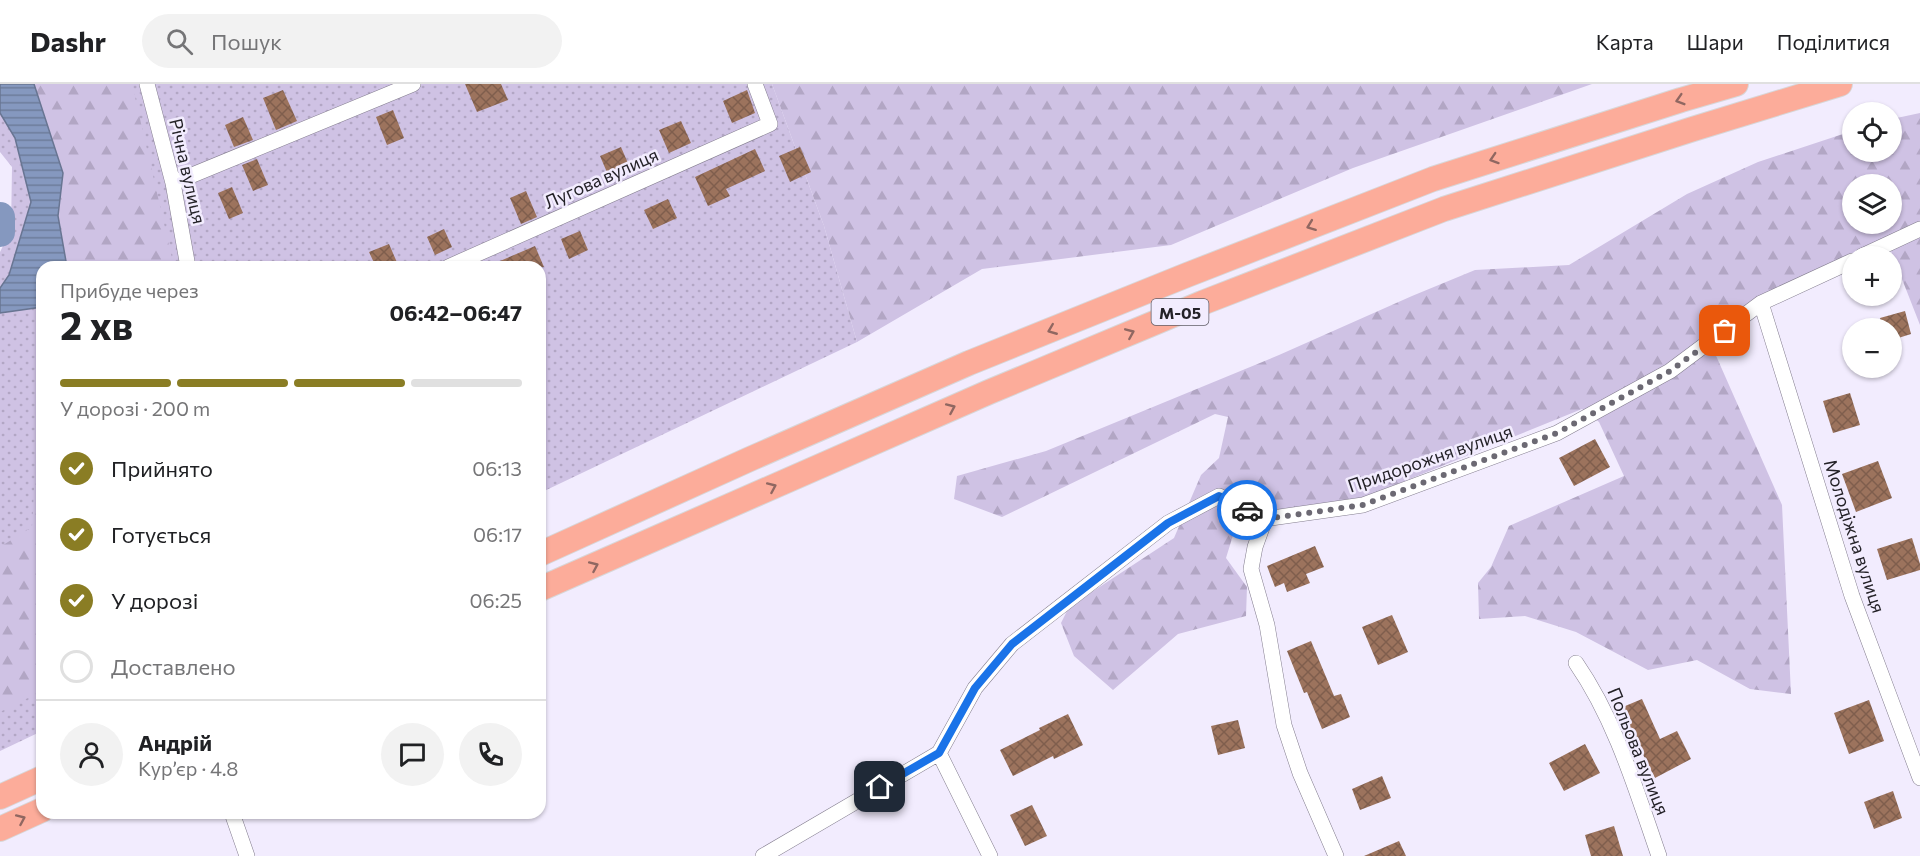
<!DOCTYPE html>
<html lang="uk">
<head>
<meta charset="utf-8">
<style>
	body { margin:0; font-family:Commissioner,sans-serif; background:#f2f2f2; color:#202124; height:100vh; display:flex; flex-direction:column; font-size:22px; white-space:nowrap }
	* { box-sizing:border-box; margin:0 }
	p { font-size:20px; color:#757577 }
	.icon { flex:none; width:33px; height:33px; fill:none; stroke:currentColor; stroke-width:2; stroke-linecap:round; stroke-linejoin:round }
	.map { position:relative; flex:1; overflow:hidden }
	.drawer { position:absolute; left:36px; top:177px; width:510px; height:558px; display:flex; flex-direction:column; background:#fff; border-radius:18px; box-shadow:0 2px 4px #0004 }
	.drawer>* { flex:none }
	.tools { position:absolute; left:1842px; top:18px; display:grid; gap:12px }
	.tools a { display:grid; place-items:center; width:60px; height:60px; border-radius:50%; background:#fff; box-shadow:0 2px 4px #0004; font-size:30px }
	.pin { position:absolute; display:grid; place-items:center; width:51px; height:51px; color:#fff; margin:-26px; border-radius:12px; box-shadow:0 3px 9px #0006 }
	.courier { position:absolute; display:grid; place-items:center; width:60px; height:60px; margin:-30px; border:4px solid #1a73e8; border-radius:50%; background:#fff; color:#222; box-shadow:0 2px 8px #0007 }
	.summary em { font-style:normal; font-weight:700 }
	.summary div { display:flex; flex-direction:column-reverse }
	.summary { display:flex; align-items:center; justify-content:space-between; height:102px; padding:0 24px }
	h1 { font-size:39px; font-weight:700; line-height:45px }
	.bar { display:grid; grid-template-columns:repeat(4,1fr); gap:9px 6px; align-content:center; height:72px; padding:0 24px }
	.bar i { height:8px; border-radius:4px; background:#e0e0e0 }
	.bar .selected { background:#8a7d24 }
	.bar p { grid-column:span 4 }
	.line { display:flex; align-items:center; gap:15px; padding:0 24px; border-top:2px solid #e0e0e0 }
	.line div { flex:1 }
	.round { display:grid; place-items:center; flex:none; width:63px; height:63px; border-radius:32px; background:#f2f2f2 }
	ol { padding:0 24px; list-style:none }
	li { display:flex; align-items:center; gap:18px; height:66px }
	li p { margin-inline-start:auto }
	li .icon { padding:6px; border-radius:50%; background:#8a7d24; color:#fff; stroke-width:4 }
	li:last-child { color:#757577 }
	li i { width:33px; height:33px; border:3px solid #e0e0e0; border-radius:50% }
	header { display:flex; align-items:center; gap:36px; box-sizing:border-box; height:84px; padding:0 30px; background:#fff; border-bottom:2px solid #e0e0e0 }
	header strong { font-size:28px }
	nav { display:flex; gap:33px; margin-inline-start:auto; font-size:21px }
	.search { width:420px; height:54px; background:#f2f2f2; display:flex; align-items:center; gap:15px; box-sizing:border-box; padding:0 21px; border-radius:33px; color:#757577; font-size:22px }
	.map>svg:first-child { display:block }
	.grass { fill:url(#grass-dots) }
	.forest { fill:url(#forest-firs); fill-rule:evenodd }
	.water { fill:url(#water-rules); stroke:#687592; stroke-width:1.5 }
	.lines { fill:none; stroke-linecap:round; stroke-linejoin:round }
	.river { stroke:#8598bf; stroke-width:30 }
	.building { fill:url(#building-cross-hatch) }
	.minor-casing { stroke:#837d8e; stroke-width:16 }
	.trunk-casing { stroke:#d8d7d8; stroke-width:26 }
	.minor { stroke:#fff; stroke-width:15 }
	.trunk { stroke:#fcac9a; stroke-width:24 }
	.oneway { stroke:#906761 }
	.done { stroke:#6c6973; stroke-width:6; stroke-dasharray:0 10.8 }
	.route { stroke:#1a73e8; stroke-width:8 }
	.labels { text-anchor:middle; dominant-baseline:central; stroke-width:5; stroke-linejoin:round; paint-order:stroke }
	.shield { fill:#f2ecfe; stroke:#625f68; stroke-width:1.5 }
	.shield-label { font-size:16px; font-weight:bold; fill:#242228 }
	.street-label { font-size:18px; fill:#242228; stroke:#f2ecfe }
</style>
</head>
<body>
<header>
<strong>Dashr</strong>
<div class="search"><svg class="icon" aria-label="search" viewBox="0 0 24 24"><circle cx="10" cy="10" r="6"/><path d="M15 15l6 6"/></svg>Пошук</div>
<nav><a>Карта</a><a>Шари</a><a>Поділитися</a></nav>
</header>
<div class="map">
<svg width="1920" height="772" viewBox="0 0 1920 772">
	<defs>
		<pattern id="grass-dots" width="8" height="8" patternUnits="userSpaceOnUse" patternTransform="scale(1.5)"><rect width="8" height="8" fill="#cfc2e4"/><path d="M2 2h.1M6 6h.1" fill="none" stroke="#b2a6c4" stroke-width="1.8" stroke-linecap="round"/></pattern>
		<pattern id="forest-firs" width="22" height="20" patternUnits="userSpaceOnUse" patternTransform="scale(1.5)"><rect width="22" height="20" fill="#cfc2e4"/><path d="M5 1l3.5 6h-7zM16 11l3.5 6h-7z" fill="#b2a6c4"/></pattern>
		<pattern id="water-rules" width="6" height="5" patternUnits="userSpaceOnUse" patternTransform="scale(1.5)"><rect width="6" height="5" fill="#8598bf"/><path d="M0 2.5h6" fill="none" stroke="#6d7c9b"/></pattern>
		<pattern id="building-cross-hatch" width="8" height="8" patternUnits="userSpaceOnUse" patternTransform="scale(1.5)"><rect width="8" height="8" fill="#9c735d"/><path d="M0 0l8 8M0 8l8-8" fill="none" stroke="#7f5e4d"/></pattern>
	</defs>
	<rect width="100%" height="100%" fill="#f2ecfe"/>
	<path class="grass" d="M0 0H772L824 142 857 258 540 409V183H42V647L0 667V168L11 146 12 83 0 68Z"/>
	<path class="forest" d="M34 0H132L174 183H67L58 132 63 89Z
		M772 0H1592L1353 84 1171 161 982 185 857 258 824 142Z
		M1920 29V241L1891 167 1852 172V184L1706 249 1782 421 1791 610 1750 605 1697 576 1648 586 1576 548 1525 532 1479 535 1478 499 1491 483 1509 442 1624 392 1599 338 1582 325 1358 416 1266 427 1238 435 1226 474 1247 503 1246 532 1178 550 1113 606 1074 572 1061 539 1069 523 1174 454 1201 391 1219 374 1228 333 1215 330 1002 433 954 415 957 392 1046 367 1279 271 1412 212 1475 186 1569 181 1687 110 1758 78 1852 47V68H1892V35ZM1852 100H1892V140H1852Z
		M42 384V607L0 628V463L32 443 35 389Z"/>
	<path class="water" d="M0 0H34L63 89 58 132 67 183H42V223L0 229V204L9 191 31 118 15 54 0 29Z"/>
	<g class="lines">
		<path class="river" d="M0 133V148"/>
	</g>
	<path class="building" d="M465 0H501L508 16 477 28Z
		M283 6 297 37 276 46 263 14Z
		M747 6 755 29 732 39 723 17Z
		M393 26 404 54 387 61 376 33Z
		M243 33 253 56 234 63 225 41Z
		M681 37 691 59 669 69 659 46Z
		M621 63 630 84 609 93 600 72Z
		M800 63 811 88 790 98 779 72Z
		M755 65 765 87 726 105 730 112 708 122 695 93Z
		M257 75 268 101 253 107 242 81Z
		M232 103 243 129 229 135 218 109Z
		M526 107 537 133 521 140 510 114Z
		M668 115 677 134 653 145 644 126Z
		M444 145 452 163 435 171 427 153Z
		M580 147 588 166 569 175 561 155Z
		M389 160 399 183H376L369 168Z
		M535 162 544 183H486Z
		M1905 227 1911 250 1892 256V244H1882L1880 234Z
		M1850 309 1860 341 1833 349 1823 317Z
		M1595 355 1610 383 1574 402 1559 374Z
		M1878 377 1892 414 1856 428 1842 390Z
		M1912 454 1920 480V486L1887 496 1877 465Z
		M1315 462 1324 483 1306 490 1310 499 1287 508 1284 499 1275 503 1267 482Z
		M1392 531 1408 568 1378 581 1362 543Z
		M1311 557 1334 612 1341 610 1350 633 1322 645 1307 608 1304 609 1287 567Z
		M1642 615 1660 655 1677 647 1691 675 1655 694 1633 651 1630 653 1618 625Z
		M1869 616 1884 657 1849 670 1834 629Z
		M1068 630 1083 661 1054 675 1053 672 1013 692 1000 666 1040 646 1039 644Z
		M1238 636 1245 664 1218 671 1211 642Z
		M1585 660 1600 689 1564 707 1549 679Z
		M1382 692 1391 714 1360 726 1352 705Z
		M1893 707 1902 734 1874 745 1864 718Z
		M1032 721 1047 752 1025 762 1010 731Z
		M1614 742 1623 772H1591L1585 751Z
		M1399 757 1406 772H1364Z"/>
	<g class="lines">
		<defs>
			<path id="minor" d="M147 0 173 99 188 183
				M173 99 413 0
				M1862 172 1920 145
				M448 183 770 40 755 0
				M1761 219 1852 512 1920 694
				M1265 435 1255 463 1251 485 1267 541 1284 641 1300 689 1336 772
				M1576 579C1616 637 1636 706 1659 772
				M939 669 990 772
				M232 729 247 772
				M763 772 939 669 975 604 1012 560 1168 439 1219 412 1265 435 1363 421 1557 349 1670 287 1761 219 1852 177"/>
			<path id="trunk" d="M540 470 750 375 969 279 1187 191 1433 95 1681 16 1736 0
				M540 505 989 308 1202 219 1444 125 1693 45 1840 0
				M0 713 42 694
				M0 745 42 726"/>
		</defs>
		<use href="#minor" class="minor-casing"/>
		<use href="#trunk" class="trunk-casing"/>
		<use href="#minor" class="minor"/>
		<use href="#trunk" class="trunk"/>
	</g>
	<defs><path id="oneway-chevron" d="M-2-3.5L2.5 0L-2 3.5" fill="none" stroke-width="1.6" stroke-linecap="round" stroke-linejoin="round" transform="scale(1.5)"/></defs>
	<g class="oneway">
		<use href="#oneway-chevron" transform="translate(1680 16) rotate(163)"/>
		<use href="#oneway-chevron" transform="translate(1494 75) rotate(162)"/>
		<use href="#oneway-chevron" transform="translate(1311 142) rotate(159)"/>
		<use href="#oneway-chevron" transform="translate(1052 246) rotate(158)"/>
		<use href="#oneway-chevron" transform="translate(1130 249) rotate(-23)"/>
		<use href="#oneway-chevron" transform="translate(951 324) rotate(-24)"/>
		<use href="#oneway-chevron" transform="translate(772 403) rotate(-24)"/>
		<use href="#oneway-chevron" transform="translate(594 482) rotate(-24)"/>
		<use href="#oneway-chevron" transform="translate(21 735) rotate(-24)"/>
	</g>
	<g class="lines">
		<path class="done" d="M1247 426 1265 435 1363 421 1557 349 1670 287 1725 247"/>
		<path class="route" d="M880 703 939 669 975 604 1012 560 1168 439 1219 412 1247 426"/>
	</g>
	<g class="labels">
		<rect class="shield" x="1151.5" y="215" width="57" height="26" rx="4.5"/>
		<g class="shield-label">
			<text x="1180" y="228">М-05</text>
		</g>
		<g class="street-label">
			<text transform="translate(188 87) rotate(77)">Річна вулиця</text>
			<text transform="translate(601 94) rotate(-24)">Лугова вулиця</text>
			<text transform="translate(1430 374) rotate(-19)">Придорожня вулиця</text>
			<text transform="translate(1855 452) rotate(72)">Молодіжна вулиця</text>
			<text transform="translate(1639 667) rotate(68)">Польова вулиця</text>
		</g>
	</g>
</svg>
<div class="tools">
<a><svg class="icon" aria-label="locate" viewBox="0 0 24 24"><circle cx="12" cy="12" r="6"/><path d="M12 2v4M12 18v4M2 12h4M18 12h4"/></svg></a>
<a><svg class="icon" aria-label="layers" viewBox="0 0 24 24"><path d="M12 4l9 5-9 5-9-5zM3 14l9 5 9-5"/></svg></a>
<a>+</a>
<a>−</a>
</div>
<div class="pin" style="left:1725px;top:247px;background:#ea580c"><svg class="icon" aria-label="bag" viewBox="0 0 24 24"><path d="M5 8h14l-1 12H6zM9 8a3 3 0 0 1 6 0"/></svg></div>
<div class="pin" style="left:880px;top:703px;background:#1f2937"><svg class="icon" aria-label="home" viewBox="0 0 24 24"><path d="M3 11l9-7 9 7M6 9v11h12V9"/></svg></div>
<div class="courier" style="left:1247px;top:426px"><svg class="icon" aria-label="car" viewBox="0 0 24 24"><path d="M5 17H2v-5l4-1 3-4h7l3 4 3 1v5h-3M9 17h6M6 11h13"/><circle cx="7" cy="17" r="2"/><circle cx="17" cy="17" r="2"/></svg></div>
<section class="drawer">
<div class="summary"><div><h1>2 хв</h1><p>Прибуде через</p></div><em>06:42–06:47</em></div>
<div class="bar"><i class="selected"></i><i class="selected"></i><i class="selected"></i><i></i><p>У дорозі · 200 m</p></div>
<ol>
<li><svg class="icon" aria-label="check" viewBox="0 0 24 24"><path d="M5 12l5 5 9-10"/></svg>Прийнято<p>06:13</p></li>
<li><svg class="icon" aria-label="check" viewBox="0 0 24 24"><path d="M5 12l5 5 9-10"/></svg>Готується<p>06:17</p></li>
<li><svg class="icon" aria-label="check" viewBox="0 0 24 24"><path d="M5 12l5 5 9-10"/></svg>У дорозі<p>06:25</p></li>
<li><i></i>Доставлено</li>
</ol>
<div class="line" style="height:108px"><a class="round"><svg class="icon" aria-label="person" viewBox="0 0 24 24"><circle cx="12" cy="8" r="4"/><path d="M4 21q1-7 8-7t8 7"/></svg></a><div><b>Андрій</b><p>Кур’єр · 4.8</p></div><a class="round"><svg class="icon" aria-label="chat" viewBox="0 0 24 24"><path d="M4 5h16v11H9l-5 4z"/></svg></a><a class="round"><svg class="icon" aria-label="phone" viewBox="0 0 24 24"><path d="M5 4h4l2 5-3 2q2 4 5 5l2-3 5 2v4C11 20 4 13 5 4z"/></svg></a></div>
</section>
</div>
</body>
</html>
